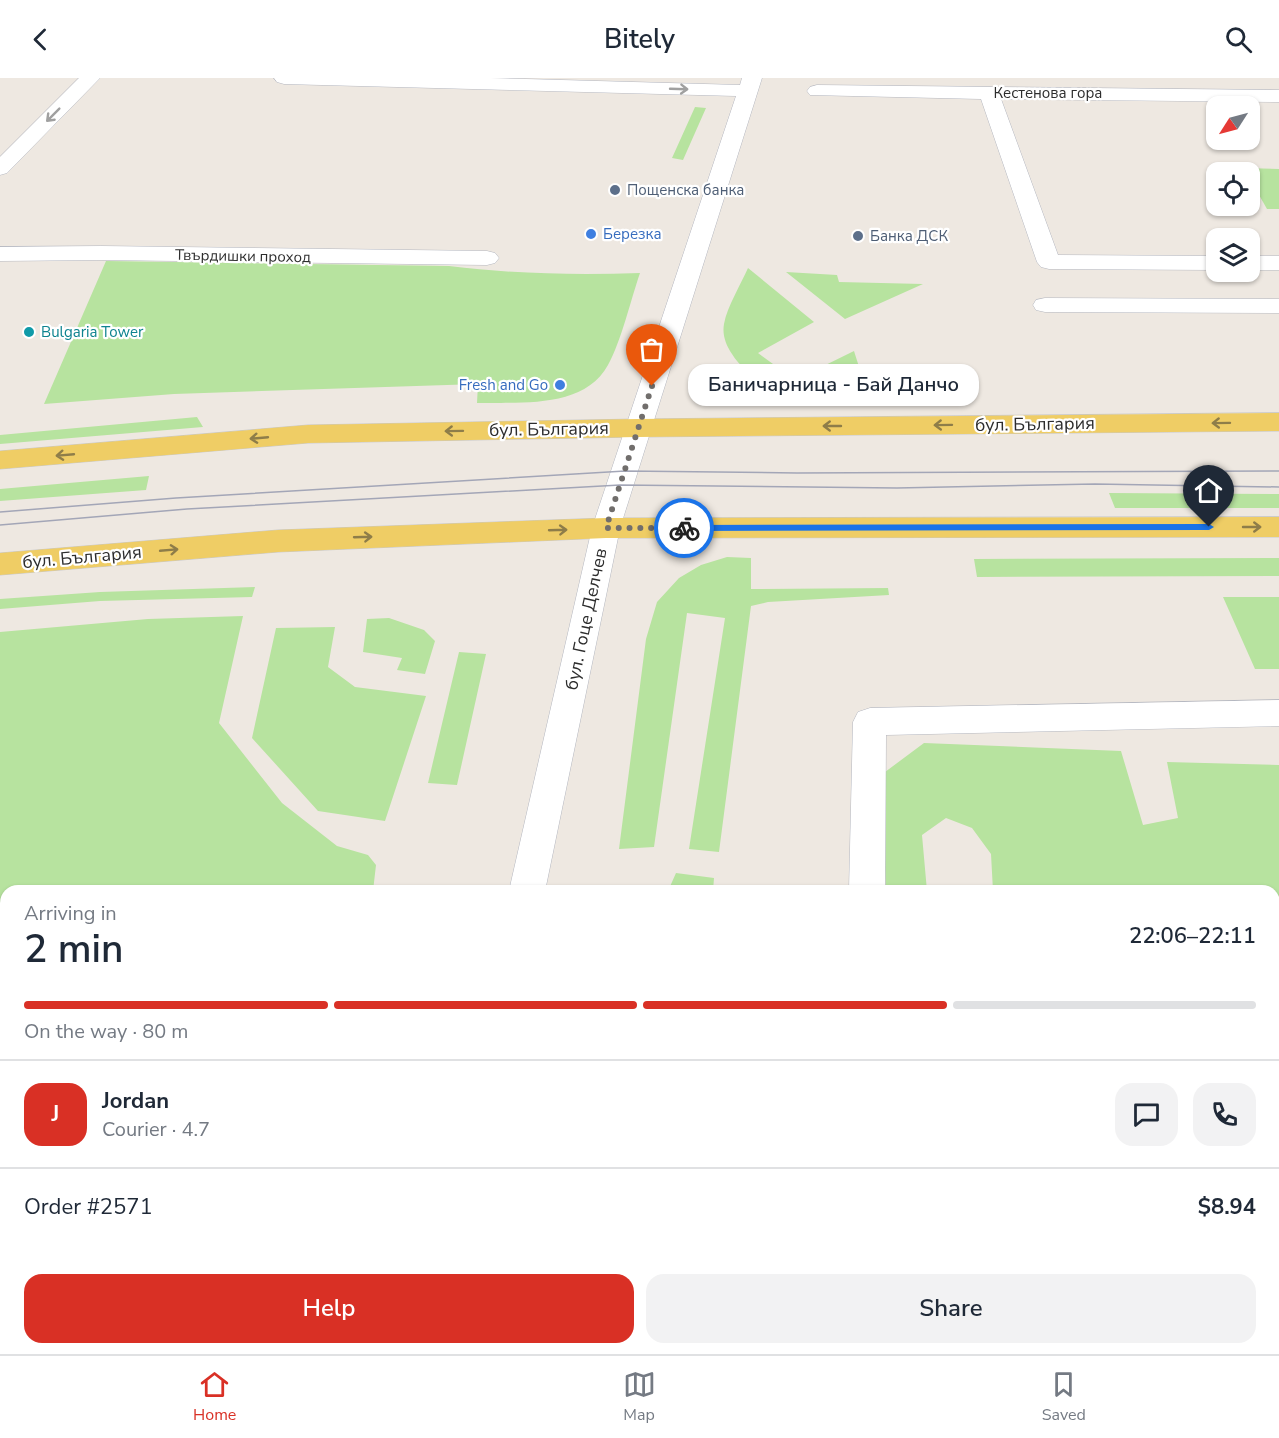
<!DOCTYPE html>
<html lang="en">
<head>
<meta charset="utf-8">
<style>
	body { margin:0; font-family:"Nunito Sans",sans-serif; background:#f2f2f3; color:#1f2937; height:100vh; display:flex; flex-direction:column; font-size:22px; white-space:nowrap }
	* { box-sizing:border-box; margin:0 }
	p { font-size:20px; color:#747a83 }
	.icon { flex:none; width:33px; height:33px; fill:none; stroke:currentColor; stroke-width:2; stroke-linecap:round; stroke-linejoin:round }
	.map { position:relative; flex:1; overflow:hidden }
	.drawer { position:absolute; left:0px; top:807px; width:1280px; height:470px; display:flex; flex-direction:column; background:#fff; border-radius:18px 18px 0 0; box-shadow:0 2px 4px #0004 }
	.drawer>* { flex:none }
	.needle { width:39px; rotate:234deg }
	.fabs { position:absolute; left:1206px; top:18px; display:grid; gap:12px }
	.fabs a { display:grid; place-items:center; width:54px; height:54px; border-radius:12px; background:#fff; box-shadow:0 2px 4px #0004; font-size:30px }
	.pin { position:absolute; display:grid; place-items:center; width:51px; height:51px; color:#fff; margin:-62px -26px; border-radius:50% 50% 50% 0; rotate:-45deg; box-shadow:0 0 6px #0007 }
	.pin .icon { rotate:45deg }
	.courier { position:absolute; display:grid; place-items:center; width:60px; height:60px; margin:-30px; border:4px solid #1a73e8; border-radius:50%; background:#fff; color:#222; box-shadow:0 2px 8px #0007 }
	.bubble { position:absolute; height:42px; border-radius:18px; background:#fff; box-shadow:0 2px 4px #0004; font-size:20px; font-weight:600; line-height:42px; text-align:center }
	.summary em { font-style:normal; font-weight:600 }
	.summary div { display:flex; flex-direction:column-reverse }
	.summary { display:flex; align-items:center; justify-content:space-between; height:102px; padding:0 24px }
	h1 { font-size:39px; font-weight:600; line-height:45px }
	.bar { display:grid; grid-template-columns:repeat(4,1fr); gap:9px 6px; align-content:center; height:72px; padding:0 24px }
	.bar i { height:8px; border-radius:4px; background:#e0e1e3 }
	.bar .current { background:#d93025 }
	.bar p { grid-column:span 4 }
	.line { display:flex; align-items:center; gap:15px; padding:0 24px; border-top:2px solid #e0e1e3 }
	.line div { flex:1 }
	.round { display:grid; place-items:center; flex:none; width:63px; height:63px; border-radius:18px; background:#f2f2f3 }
	.action { display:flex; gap:12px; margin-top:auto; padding:12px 24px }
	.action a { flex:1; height:69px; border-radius:18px; background:#d93025; color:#fff; font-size:24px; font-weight:600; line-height:69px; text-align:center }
	.action a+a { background:#f2f2f3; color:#1f2937 }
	header { display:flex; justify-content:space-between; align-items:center; height:78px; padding:0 24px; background:#fff; font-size:27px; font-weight:600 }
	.tabs { display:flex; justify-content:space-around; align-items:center; height:84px; border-top:2px solid #e0e1e3; background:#fff; font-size:16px; color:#747a83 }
	.tabs a { display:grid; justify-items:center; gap:3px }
	.tabs .current { color:#d93025 }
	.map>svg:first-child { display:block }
	.green { fill:#b7e39f }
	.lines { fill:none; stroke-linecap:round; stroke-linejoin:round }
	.minor-casing { stroke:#b4b7c0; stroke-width:1 }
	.major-casing { stroke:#c8c8c8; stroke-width:1 }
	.minor { fill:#fff; fill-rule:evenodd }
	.major { fill:#efcd65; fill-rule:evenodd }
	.tram { stroke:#a3a6b7; stroke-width:1.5 }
	.oneway { stroke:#a0a0a0 }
	.oneway2 { stroke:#8e7d49 }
	.route { fill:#1a73e8 }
	.done { stroke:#716e6c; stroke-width:6; stroke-dasharray:0 10.8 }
	.service-dot { fill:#5c6f8a; stroke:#fff; stroke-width:2 }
	.shop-dot { fill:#3f7fe0; stroke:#fff; stroke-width:2 }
	.culture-dot { fill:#0f9aa8; stroke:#fff; stroke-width:2 }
	.labels { text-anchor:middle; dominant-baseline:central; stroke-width:4.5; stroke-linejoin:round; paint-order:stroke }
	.far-street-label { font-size:15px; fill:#2d2d2d; stroke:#fff }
	.far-service-label { font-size:15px; fill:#4e5e75; stroke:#fff; text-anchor:start }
	.far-shop-label { font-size:15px; fill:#366cbe; stroke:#fff; text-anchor:start }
	.far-culture-label { font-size:15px; fill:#0d838f; stroke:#fff; text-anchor:start }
	.street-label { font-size:18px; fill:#2d2d2d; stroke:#fff }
</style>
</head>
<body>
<header><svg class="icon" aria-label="back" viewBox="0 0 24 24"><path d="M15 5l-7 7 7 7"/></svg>Bitely<svg class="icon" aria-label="search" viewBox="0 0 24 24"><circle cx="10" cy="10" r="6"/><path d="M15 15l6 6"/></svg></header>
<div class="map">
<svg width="1279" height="1276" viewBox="0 0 1279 1276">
	<rect width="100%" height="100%" fill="#eee8e1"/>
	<path class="green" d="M695 29 706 30 683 82 672 80Z
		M1243 90 1279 91V131H1267L1250 101V94H1246Z
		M106 183 449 188C513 196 576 197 640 195 631 221 621 264 608 287 584 331 520 324 477 325L478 306 174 316 44 326Z
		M748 190 814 244 758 275 795 302 854 273 866 311C825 310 757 317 732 276 726 267 722 257 724 246 727 229 741 206 748 190Z
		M786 194 837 197 839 204 923 206 845 241Z
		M197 339 203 349 0 366V357Z
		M149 398 146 412 0 423V411Z
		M1109 415 1279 416V430H1115Z
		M727 479 751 480V511L888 510 889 517 768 524 751 528 719 774 689 771 725 540 687 535 654 769 619 771 646 561 657 524 679 500 701 487Z
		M1279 480V498L977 499 974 481Z
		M255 509 252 519 100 523 0 531V521L100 514Z
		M1223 519H1279V591H1255Z
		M243 538 219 645 282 725 337 768 368 777 376 787 373 813H6V923L0 935V554L148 541Z
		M389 540 424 552 435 563 425 596 397 592 402 580 363 574 367 541Z
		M335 549 328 589 355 609 426 618 385 743 318 733 252 660 276 550Z
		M459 574 486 576 457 707 428 705Z
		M924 665 1121 673 1143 747 1178 740 1167 684 1279 687V847L1274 846V813H993L991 776 972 750 946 740 922 757 927 813H886L881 697Z
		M676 795 714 800 713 813H668Z
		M137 1270H309V1271L308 1276H135Z
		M875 1270 948 1271 949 1276H875Z
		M567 1271V1270L663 1271V1276H567Z"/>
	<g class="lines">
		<defs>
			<path id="minor" d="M79 0H100L7 95 0 97V79Z
				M274 0H490L740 7 742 0H762L620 450 545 813H509L592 450 736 18 284 6 277 4Z
				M817 7 1279 12V24L1001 21 1058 177 1216 178V192L1049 191 1041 189 1037 184 981 21 810 17 807 13 810 9Z
				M101 168 487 173 495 175 499 180 495 185 487 187 101 182 0 183V169Z
				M1250 178H1279V192H1250Z
				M1045 220 1279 221V235L1045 234 1036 232 1033 227 1036 222Z
				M1279 622V648L886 657 885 813H849L853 644 858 634 870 630Z
				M1274 1025 1279 1026V1068L1274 1067Z
				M404 1270H450L449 1276H403Z
				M966 1270H1012V1276H966Z"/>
			<path id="major" d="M1279 335V353L638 359 308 365 0 391V373L308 347 638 341Z
				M1279 439V459L606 460 278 474 0 497V475L278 452 606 440Z"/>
		</defs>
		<use href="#minor" class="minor-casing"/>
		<use href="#major" class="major-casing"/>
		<use href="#minor" class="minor"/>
		<use href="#major" class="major"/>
		<path class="tram" d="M0 434 176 420 625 393 797 395 1279 393
			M0 447 187 431 620 407 897 410 1095 406 1279 409"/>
	</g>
	<defs><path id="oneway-shaft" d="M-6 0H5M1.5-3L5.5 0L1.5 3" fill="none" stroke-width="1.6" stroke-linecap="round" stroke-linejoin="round" transform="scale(1.5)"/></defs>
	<g class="oneway">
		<use href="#oneway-shaft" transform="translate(679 11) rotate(2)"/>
		<use href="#oneway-shaft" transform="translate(53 37) rotate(135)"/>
	</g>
	<g class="oneway2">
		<use href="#oneway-shaft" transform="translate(1221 345) rotate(179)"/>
		<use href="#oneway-shaft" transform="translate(943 347) rotate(179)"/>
		<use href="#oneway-shaft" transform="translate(832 348) rotate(180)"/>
		<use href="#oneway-shaft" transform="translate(454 353) rotate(179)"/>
		<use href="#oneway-shaft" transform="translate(259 360) rotate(175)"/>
		<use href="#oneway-shaft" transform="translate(65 377) rotate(175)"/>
		<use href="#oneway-shaft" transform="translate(1252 449)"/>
		<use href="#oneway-shaft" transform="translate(558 452) rotate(-2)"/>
		<use href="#oneway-shaft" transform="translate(363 459) rotate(-2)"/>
		<use href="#oneway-shaft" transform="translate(169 472) rotate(-5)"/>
	</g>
	<path class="route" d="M1209 446 1214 449 1209 452 684 453 679 450 684 447Z"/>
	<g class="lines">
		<path class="done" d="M652 308 606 450H684"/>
	</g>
	<g class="service-dot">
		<circle cx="615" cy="112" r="6"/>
		<circle cx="858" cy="158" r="6"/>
	</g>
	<g class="shop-dot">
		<circle cx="591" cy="156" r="6"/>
		<circle cx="560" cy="307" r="6"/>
	</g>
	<circle class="culture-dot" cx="29" cy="254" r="6"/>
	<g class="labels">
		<g class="far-street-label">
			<text x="1048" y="15">Кестенова гора</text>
			<text transform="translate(243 178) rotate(1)">Твърдишки проход</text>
		</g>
		<g class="far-service-label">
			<text x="627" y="112">Пощенска банка</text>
			<text x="870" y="158">Банка ДСК</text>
		</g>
		<g class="far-shop-label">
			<text x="603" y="156">Березка</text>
			<text x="548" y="307" text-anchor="end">Fresh and Go</text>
		</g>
		<g class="far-culture-label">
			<text x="41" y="254">Bulgaria Tower</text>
		</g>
		<g class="street-label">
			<text transform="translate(1035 346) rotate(-1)">бул. България</text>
			<text transform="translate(549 351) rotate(-1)">бул. България</text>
			<text transform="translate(82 479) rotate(-5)">бул. България</text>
			<text transform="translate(586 541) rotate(-78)">бул. Гоце Делчев</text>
		</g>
	</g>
</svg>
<div class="fabs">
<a><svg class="needle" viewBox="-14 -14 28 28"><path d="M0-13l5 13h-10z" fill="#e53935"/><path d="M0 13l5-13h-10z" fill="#747a83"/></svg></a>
<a><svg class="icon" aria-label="locate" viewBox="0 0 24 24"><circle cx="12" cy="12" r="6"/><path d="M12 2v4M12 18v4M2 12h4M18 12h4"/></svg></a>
<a><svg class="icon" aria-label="layers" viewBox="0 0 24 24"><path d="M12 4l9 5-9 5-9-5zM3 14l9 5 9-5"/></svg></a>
</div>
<div class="pin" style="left:652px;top:308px;background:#ea580c"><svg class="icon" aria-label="bag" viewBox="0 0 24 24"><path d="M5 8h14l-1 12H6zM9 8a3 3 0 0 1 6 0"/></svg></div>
<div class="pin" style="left:1209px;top:449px;background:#1f2937"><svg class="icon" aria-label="home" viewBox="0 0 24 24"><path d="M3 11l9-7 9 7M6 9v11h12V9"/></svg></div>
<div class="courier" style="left:684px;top:450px"><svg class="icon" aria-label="bike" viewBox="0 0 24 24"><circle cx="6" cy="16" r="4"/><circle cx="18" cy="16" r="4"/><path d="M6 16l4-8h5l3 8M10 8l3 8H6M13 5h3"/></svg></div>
<div class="bubble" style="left:688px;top:286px;width:291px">Баничарница - Бай Данчо</div>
<section class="drawer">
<div class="summary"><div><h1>2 min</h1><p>Arriving in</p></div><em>22:06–22:11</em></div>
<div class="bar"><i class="current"></i><i class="current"></i><i class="current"></i><i></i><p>On the way · 80 m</p></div>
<div class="line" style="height:108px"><b class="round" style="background:#d93025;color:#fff">J</b><div><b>Jordan</b><p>Courier · 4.7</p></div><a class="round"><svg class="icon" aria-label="chat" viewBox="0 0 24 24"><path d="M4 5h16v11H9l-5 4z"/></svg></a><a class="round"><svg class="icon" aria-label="phone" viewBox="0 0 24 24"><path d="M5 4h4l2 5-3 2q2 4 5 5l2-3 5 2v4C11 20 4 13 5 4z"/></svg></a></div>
<div class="line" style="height:78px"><div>Order #2571</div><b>$8.94</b></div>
<div class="action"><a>Help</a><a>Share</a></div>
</section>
</div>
<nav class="tabs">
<a class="current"><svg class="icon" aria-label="home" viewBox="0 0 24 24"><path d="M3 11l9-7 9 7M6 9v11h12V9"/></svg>Home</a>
<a><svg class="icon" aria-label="map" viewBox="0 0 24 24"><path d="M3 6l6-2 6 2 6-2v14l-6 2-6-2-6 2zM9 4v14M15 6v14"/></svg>Map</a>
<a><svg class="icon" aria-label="saved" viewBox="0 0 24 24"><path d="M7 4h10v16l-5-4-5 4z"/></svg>Saved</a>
</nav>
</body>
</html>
